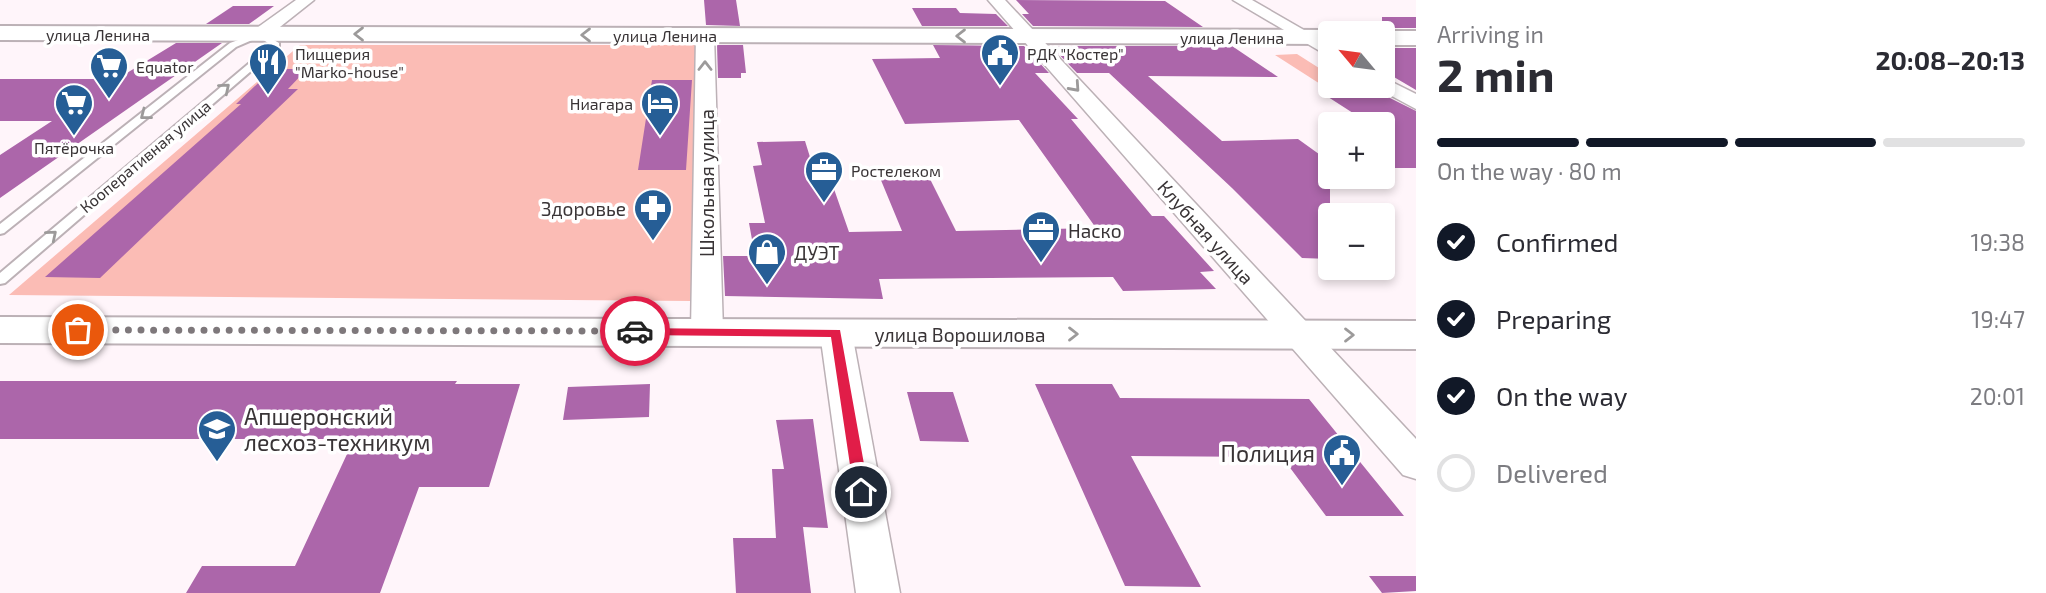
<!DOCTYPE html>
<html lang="en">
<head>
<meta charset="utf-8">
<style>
	body { margin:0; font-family:"Exo 2",sans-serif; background:#f2f2f3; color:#2b2b33; height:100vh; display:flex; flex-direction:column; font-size:26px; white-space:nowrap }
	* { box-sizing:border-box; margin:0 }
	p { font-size:23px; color:#7c7c81 }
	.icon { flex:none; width:38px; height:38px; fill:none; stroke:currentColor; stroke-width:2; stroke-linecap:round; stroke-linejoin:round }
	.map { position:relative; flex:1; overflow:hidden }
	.drawer { display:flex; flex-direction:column; background:#fff; width:630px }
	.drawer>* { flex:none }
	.needle { width:46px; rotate:299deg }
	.buttons { position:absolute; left:1318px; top:21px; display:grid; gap:14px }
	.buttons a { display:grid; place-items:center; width:77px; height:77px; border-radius:7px; background:#fff; box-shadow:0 4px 10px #0003; font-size:35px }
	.pin { position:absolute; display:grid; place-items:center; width:60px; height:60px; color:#fff; margin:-30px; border:4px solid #fff; border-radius:50%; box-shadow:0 2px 7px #0007 }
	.courier { position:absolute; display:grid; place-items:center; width:70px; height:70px; margin:-35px; border:5px solid #e11d48; border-radius:50%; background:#fff; color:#222; box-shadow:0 2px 9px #0007 }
	.headline em { font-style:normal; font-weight:700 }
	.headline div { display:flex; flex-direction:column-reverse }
	.headline { display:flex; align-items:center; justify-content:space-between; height:119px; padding:0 21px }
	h1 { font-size:46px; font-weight:700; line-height:52px }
	.bar { display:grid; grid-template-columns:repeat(4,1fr); gap:10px 7px; align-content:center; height:84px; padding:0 21px }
	.bar i { height:9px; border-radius:5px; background:#e1e1e2 }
	.bar .current { background:#111827 }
	.bar p { grid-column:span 4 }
	ol { padding:0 21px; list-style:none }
	li { display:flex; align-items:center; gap:21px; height:77px }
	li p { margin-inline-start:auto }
	li .icon { padding:7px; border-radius:50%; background:#111827; color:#fff; stroke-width:4 }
	li:last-child { color:#7c7c81 }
	li i { width:38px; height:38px; border:4px solid #e1e1e2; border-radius:50% }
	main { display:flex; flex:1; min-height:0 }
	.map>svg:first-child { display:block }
	.green { fill:#fbbcb5 }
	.building { fill:#ac66aa }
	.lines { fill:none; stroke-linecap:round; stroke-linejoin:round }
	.lane-casing { stroke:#bcb1b6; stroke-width:4 }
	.street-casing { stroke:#bcb1b6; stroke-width:3 }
	.secondary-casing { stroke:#bcb1b6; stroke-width:4 }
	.lane { fill:#fff; fill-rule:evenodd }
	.street { fill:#fff; fill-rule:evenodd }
	.secondary { fill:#fff; fill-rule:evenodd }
	.oneway { stroke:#9c9a9a }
	.route { fill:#e11d48 }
	.done { stroke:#7e787b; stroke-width:7; stroke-dasharray:0 12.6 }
	.labels { text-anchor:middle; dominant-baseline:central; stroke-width:7; stroke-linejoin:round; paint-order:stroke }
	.far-street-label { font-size:16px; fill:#393436; stroke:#fff }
	.far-poi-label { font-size:16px; fill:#393436; stroke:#fff; text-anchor:start }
	.street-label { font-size:19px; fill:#393436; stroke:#fff }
	.poi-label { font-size:19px; fill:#393436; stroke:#fff; text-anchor:start }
	.near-poi-label { font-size:23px; fill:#393436; stroke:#fff; text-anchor:start }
</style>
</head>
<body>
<main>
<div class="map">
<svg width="1416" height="593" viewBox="0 0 1416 593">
	<rect width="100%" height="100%" fill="#fff5fa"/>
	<path class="green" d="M300 45H700L691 301 9 295Z
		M1297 54 1330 75V86L1352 89H1328L1275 55Z"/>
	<path class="building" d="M704 0H736L740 26 706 25Z
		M1016 0 1165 1 1203 27 1033 26 1022 14H1029Z
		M233 6H274L249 24H206Z
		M912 8H956L960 13 996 14 1008 26H922Z
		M1382 17H1416V28H1382Z
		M176 43H222L0 198V155L52 121H0V79H117Z
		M717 45H743L746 73H741V78H718Z
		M933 45 1024 46 1049 73H1035L1078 119H1071L1152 216H1164L1214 271 1200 272 1216 289 1123 291 1113 277 879 279 883 299 725 296 723 256H755L749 223H765L753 166 762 165 757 142 805 141 814 170 827 169 849 232 902 231 878 173H927L956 231 1096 228 1019 120 905 124 872 59 940 58Z
		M1051 46H1232L1278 77 1148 76 1222 141 1298 139 1330 162V177H1349L1359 185H1330V259L1302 258 1232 188 1109 73H1077Z
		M1382 48H1416V90L1382 70Z
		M273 69H307L288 89H298L100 278 45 277 241 104H236Z
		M652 80H692L686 170H638Z
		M1382 94 1416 111V168H1382V124H1370L1325 95Z
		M0 381H457L455 384H520L489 487H419L380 593H186L202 566H295L354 439H0Z
		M650 384 649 417 563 420 568 387Z
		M1035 384H1112L1120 398 1309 399 1404 516H1326L1282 457 1131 456 1201 587 1125 586Z
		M907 392H953L969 442 920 441Z
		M813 419 828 528 803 527 811 593H736L733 538H776L772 469H784L776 420Z
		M1369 576H1416V591L1382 593Z"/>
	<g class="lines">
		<defs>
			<path id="lane" d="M260 32 279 43V47L5 283 0 284V273L271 45 259 37 236 47 4 233 0 234V224L230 43Z"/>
			<path id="street" d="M296 0H314L266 38H254L251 34 254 30Z
				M988 0H1005L1416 439V479L1403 475Z
				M1233 0H1252L1330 45V57Z
				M705 30 714 35 723 331 718 338 707 341 696 338 691 331 696 35Z
				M1382 77 1416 94V109L1375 87 1382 86Z
				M836 323 847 326 852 333 900 593H856L820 333 825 326Z"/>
			<path id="secondary" d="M0 26 1330 30 1339 33H1330V44L0 40Z
				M1382 31H1416V45H1382V33H1374Z
				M0 317 1416 321V349L0 343Z"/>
		</defs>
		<use href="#lane" class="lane-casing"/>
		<use href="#street" class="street-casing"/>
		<use href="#secondary" class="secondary-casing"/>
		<use href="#lane" class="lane"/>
		<use href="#street" class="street"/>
		<use href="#secondary" class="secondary"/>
	</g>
	<defs><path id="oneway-chevron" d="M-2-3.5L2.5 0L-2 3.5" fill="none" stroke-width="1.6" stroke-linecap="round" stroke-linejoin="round" transform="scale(1.75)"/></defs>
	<g class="oneway">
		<use href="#oneway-chevron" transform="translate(359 34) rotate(-180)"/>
		<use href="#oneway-chevron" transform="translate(586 35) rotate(-180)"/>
		<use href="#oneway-chevron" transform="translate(961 36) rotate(-180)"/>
		<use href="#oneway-chevron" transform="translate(705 66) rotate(-90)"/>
		<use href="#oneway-chevron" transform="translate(1075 87) rotate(48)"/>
		<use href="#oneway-chevron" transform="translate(225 88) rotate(-40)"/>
		<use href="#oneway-chevron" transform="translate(145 115) rotate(142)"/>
		<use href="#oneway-chevron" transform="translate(52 235) rotate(-40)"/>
		<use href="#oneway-chevron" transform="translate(1073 334)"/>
		<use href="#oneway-chevron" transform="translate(1349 335)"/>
	</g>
	<path class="route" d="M631 328 840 330 869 492 867 496H856L854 492 831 337 635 335 629 331Z"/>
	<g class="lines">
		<path class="done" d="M78 330 635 331"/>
	</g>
	<defs>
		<symbol id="civic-pin" viewBox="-11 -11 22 30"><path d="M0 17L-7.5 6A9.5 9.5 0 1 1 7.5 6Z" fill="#265e96" stroke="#fff"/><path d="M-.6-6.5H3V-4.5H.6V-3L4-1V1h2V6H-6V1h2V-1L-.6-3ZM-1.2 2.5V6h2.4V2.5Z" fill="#fff"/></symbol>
		<symbol id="restaurant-pin" viewBox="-11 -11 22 30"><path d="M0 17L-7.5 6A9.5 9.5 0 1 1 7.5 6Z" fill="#265e96" stroke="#fff"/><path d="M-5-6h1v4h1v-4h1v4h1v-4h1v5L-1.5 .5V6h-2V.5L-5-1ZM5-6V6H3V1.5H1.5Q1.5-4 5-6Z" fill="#fff"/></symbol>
		<symbol id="supermarket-pin" viewBox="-11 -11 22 30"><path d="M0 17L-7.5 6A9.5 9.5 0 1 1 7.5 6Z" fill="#265e96" stroke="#fff"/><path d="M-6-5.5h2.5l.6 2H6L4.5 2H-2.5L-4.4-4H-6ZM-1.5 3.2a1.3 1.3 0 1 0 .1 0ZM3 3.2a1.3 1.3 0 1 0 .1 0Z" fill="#fff"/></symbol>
		<symbol id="hotel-pin" viewBox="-11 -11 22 30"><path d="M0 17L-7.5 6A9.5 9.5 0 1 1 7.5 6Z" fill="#265e96" stroke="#fff"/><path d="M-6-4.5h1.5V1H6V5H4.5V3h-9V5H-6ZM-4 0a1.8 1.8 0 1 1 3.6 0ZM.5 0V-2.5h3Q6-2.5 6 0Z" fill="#fff"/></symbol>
		<symbol id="office-pin" viewBox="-11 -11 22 30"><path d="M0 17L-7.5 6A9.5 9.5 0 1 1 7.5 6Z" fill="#265e96" stroke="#fff"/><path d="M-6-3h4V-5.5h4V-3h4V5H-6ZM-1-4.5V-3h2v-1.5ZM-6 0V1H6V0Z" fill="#fff"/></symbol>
		<symbol id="pharmacy-pin" viewBox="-11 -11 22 30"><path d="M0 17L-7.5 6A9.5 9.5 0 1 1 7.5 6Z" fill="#265e96" stroke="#fff"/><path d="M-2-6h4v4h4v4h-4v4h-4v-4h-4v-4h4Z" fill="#fff"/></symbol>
		<symbol id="shop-pin" viewBox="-11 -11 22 30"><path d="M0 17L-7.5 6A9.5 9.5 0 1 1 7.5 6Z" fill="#265e96" stroke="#fff"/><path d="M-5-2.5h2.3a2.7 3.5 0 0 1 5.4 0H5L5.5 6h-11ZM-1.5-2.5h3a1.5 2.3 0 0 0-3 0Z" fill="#fff"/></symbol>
		<symbol id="university-pin" viewBox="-11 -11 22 30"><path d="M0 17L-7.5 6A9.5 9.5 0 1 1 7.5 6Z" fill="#265e96" stroke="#fff"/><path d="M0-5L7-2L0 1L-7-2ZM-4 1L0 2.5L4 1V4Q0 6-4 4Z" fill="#fff"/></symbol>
	</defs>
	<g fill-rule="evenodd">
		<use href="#civic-pin" x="978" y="31" width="44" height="60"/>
		<use href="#restaurant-pin" x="246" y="40" width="44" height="60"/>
		<use href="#supermarket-pin" x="87" y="44" width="44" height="60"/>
		<use href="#supermarket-pin" x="52" y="81" width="44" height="60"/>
		<use href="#hotel-pin" x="638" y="81" width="44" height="60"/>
		<use href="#office-pin" x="802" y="148" width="44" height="60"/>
		<use href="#pharmacy-pin" x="631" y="186" width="44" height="60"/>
		<use href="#office-pin" x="1019" y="208" width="44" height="60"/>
		<use href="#shop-pin" x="745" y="230" width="44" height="60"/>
		<use href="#university-pin" x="195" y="407" width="44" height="60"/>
		<use href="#civic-pin" x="1320" y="431" width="44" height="60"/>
	</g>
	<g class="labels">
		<g class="far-street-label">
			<text x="98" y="34">улица Ленина</text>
			<text x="665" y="35">улица Ленина</text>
			<text x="1232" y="37">улица Ленина</text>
			<text transform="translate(145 156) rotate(-40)">Кооперативная улица</text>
		</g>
		<g class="far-poi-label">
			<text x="295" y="53">Пиццерия<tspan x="295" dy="18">"Marko-house"</tspan></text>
			<text x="1027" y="53">РДК "Костер"</text>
			<text x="136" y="66">Equator</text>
			<text x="633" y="103" text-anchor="end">Ниагара</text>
			<text x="74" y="147" text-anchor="middle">Пятёрочка</text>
			<text x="851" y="170">Ростелеком</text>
		</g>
		<g class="street-label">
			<text transform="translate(706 183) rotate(-90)">Школьная улица</text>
			<text transform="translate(1206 232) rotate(48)">Клубная улица</text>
			<text x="960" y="334">улица Ворошилова</text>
		</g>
		<g class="poi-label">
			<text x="626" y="208" text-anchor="end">Здоровье</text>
			<text x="1068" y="230">Наско</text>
			<text x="794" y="252">ДУЭТ</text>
		</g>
		<g class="near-poi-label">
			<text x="244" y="416">Апшеронский<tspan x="244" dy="26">лесхоз-техникум</tspan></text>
			<text x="1315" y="453" text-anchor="end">Полиция</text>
		</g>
	</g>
</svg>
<div class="buttons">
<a><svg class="needle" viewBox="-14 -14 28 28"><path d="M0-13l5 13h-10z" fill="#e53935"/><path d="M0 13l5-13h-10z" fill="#7c7c81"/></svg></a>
<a>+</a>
<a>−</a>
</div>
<div class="pin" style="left:78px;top:330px;background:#ea580c"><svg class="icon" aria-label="bag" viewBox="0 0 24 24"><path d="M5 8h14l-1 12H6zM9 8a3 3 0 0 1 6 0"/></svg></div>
<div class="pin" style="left:861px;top:492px;background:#1f2937"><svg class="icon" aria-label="home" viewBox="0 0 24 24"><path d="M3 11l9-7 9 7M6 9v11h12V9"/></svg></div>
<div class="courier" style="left:635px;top:331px"><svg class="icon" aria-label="car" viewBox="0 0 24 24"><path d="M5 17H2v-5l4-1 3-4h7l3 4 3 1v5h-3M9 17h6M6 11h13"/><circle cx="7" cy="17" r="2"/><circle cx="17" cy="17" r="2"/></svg></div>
</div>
<section class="drawer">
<div class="headline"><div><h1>2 min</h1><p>Arriving in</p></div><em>20:08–20:13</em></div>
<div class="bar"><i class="current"></i><i class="current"></i><i class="current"></i><i></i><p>On the way · 80 m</p></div>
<ol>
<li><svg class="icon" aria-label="check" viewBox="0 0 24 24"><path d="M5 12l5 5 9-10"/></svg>Confirmed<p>19:38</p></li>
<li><svg class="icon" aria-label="check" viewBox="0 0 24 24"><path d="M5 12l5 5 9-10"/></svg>Preparing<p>19:47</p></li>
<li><svg class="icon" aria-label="check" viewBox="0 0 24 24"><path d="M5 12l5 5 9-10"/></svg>On the way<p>20:01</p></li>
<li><i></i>Delivered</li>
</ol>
</section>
</main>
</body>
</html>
